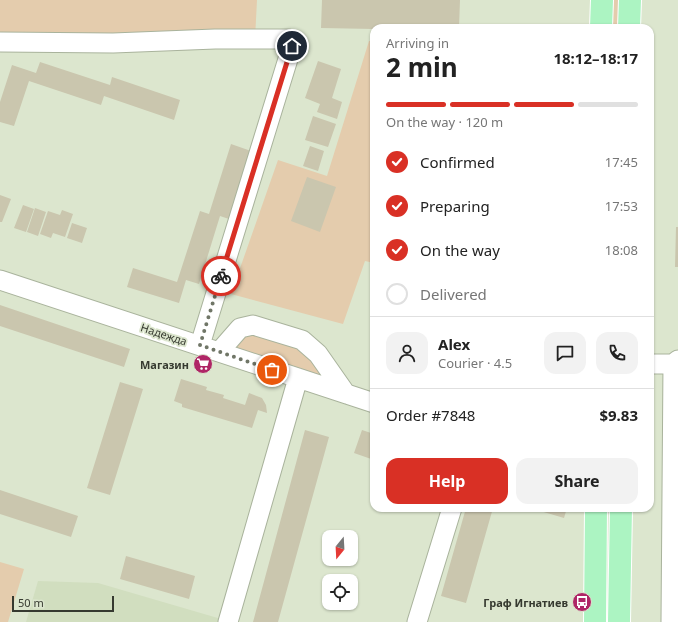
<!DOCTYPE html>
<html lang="en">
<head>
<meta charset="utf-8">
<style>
	body { margin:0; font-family:"Noto Sans",sans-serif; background:#f2f2f2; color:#222; height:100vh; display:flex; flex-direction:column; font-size:15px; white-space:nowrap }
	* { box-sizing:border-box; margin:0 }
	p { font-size:13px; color:#767676 }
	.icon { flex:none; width:22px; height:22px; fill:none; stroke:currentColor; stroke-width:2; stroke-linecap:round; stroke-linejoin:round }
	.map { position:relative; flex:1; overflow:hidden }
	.panel { position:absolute; left:370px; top:24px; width:284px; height:488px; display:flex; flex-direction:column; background:#fff; border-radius:12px; box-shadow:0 1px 3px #0004 }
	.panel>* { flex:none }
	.needle { width:26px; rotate:198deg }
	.controls { position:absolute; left:322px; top:530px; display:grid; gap:8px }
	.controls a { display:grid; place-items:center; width:36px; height:36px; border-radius:8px; background:#fff; box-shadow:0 1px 3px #0004; font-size:20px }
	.scale { position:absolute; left:12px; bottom:10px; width:102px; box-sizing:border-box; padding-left:4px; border:2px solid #363a30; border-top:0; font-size:11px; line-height:14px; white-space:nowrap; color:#363a30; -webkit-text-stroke:3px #dce6ce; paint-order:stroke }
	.pin { position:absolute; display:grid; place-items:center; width:34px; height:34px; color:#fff; margin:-17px; border:2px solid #fff; border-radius:50%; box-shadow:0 1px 4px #0007 }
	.courier { position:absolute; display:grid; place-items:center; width:40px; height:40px; margin:-20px; border:3px solid #d93025; border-radius:50%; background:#fff; color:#222; box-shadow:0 1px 5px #0007 }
	.summary em { font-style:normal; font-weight:700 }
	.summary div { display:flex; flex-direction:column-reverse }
	.summary { display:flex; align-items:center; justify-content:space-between; height:68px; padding:0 16px }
	h1 { font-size:26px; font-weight:700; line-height:30px }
	.bar { display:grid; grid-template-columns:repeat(4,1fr); gap:6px 4px; align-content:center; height:48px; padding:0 16px }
	.bar i { height:5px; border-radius:3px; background:#e0e0e0 }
	.bar .selected { background:#d93025 }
	.bar p { grid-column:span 4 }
	.line { display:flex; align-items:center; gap:10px; padding:0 16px; border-top:1px solid #e0e0e0 }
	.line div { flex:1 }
	.round { display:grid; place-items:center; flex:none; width:42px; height:42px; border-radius:12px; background:#f2f2f2 }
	ol { padding:0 16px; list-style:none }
	li { display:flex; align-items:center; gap:12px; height:44px }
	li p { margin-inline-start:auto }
	li .icon { padding:4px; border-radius:50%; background:#d93025; color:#fff; stroke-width:4 }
	li:last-child { color:#767676 }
	li i { width:22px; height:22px; border:2px solid #e0e0e0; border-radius:50% }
	.button { display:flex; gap:8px; margin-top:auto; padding:8px 16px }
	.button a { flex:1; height:46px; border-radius:12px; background:#d93025; color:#fff; font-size:16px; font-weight:700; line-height:46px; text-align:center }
	.button a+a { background:#f2f2f2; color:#222 }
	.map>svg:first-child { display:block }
	.built { fill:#d1debf }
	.green { fill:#e4ccad }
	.building { fill:#cac6ae }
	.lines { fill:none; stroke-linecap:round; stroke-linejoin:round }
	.minor-casing { stroke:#a9b39c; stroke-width:21 }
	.major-casing { stroke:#fff; stroke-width:24 }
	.minor { stroke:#fff; stroke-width:19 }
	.major { stroke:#acf4c2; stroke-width:22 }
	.done { stroke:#707667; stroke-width:4; stroke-dasharray:0 7.2 }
	.route { stroke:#d93025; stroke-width:5 }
	.labels { text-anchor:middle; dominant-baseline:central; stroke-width:3.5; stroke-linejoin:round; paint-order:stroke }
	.street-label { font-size:11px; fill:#363a30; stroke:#dce6ce }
	.poi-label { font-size:11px; font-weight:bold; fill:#363a30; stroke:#dce6ce; text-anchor:end }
</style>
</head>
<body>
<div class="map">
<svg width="678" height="622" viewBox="0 0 678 622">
	<rect width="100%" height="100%" fill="#dce6ce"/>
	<path class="built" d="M38 581 98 583 228 621V622H26Z"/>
	<path class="green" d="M0 0H257L255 39 0 42Z
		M602 0H630L629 28H601Z
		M369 41H374V263L365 261 343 324 231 294 278 160 327 176Z
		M240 328 302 340 346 394 219 352Z
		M0 562 24 569 8 622H0Z"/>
	<path class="building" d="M322 0H460L459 28H374V29L321 28Z
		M318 61 341 69 332 98 342 102 337 119 317 112 320 104 305 98Z
		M40 62 110 85 112 77 180 100 174 120 104 96 101 105 29 81 14 126 0 122V102L12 65 36 73Z
		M370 94H374V119H370Z
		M313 116 336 124 328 147 305 140Z
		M231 144 251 151 229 219 220 216 199 284 186 280 179 303 127 287 133 268 177 282 200 211 209 214Z
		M310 146 324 151 318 171 303 166Z
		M307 177 336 187 320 232 291 221Z
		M0 195 11 199 2 222H0Z
		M23 205 34 209 26 232 14 228Z
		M35 208 46 212 38 236 27 232Z
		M62 210 73 214 65 237 53 233 51 238 40 234 48 211 60 215Z
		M72 223 87 228 82 243 67 238Z
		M676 227H678V267H675Z
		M0 305 130 349 124 367 0 326Z
		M181 379 207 387 206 390 224 395 223 398 245 405 249 393 262 398 266 405 267 413 258 410 252 428 182 407V404L174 401Z
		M120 382 143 389 110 495 87 488Z
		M305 430 329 437 278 622H253Z
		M362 430 374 434V460L354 453Z
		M0 490 78 516 71 537 0 514Z
		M466 508H493L466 603 441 596Z
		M530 508H567L564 518Z
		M126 556 195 576 189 599 120 579Z"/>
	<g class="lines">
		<defs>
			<path id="minor" d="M0 42 113 43 215 39H288L292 46 200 345
				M0 280 374 403
				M219 352 240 328 253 325 302 340 318 354 346 394
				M650 364H673L678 360
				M228 622 298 378
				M417 622 452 508
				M671 622 673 364"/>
			<path id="major" d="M601 28 602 0
				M629 28 630 0
				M595 622 596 508
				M619 622 621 508"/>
		</defs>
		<use href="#minor" class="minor-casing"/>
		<use href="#major" class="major-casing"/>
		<use href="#minor" class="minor"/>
		<use href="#major" class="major"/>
	</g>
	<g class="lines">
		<path class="done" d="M221 276 200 345 272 370"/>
		<path class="route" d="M221 276 292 46"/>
	</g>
	<defs>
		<symbol id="supermarket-disc" viewBox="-11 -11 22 22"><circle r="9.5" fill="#af2566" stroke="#dce6ce"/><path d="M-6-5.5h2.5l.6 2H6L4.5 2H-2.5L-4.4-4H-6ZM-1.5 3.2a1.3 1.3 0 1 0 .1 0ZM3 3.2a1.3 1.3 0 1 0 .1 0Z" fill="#fff"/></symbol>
		<symbol id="bus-disc" viewBox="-11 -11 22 22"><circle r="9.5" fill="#af2566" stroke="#dce6ce"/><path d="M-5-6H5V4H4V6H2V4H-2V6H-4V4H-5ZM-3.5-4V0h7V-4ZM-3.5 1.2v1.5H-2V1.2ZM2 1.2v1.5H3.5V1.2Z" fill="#fff"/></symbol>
	</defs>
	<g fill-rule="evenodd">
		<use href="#supermarket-disc" x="192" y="353" width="22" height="22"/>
		<use href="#bus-disc" x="571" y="591" width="22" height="22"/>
	</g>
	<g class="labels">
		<g class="street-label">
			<text transform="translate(164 334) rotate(18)">Надежда</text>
		</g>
		<g class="poi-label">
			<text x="189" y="364">Магазин</text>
			<text x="568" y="602">Граф Игнатиев</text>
		</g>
	</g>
</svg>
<div class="controls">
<a><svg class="needle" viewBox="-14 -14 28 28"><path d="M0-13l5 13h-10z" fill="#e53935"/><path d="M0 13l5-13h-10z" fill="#767676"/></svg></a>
<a><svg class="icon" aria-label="locate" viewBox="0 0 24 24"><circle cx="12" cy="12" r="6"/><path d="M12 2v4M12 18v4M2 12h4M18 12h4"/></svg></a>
</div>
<div class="scale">50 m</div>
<div class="pin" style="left:272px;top:370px;background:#ea580c"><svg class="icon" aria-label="bag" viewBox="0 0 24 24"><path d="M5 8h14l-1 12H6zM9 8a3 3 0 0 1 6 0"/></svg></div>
<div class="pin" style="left:292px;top:46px;background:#1f2937"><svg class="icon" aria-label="home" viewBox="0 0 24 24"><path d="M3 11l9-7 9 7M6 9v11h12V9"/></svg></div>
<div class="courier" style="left:221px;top:276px"><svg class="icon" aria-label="bike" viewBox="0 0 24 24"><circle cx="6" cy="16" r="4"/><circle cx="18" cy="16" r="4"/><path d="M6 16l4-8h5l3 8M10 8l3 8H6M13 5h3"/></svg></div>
<section class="panel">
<div class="summary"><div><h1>2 min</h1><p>Arriving in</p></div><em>18:12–18:17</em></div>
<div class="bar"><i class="selected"></i><i class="selected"></i><i class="selected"></i><i></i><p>On the way · 120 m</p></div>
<ol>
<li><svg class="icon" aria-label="check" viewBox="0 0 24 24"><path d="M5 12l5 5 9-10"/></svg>Confirmed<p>17:45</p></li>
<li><svg class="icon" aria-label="check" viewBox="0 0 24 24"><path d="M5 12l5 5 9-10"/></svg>Preparing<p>17:53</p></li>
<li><svg class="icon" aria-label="check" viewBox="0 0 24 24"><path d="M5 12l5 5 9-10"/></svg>On the way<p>18:08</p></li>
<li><i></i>Delivered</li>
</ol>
<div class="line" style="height:72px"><a class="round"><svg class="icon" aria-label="person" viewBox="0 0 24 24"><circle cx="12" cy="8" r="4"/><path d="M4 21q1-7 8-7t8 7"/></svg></a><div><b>Alex</b><p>Courier · 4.5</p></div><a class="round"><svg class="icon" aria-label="chat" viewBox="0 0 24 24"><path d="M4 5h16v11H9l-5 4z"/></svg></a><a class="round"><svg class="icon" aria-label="phone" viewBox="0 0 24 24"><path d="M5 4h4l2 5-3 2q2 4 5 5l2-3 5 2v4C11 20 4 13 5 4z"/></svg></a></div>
<div class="line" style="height:52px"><div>Order #7848</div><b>$9.83</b></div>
<div class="button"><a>Help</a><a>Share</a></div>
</section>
</div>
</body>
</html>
